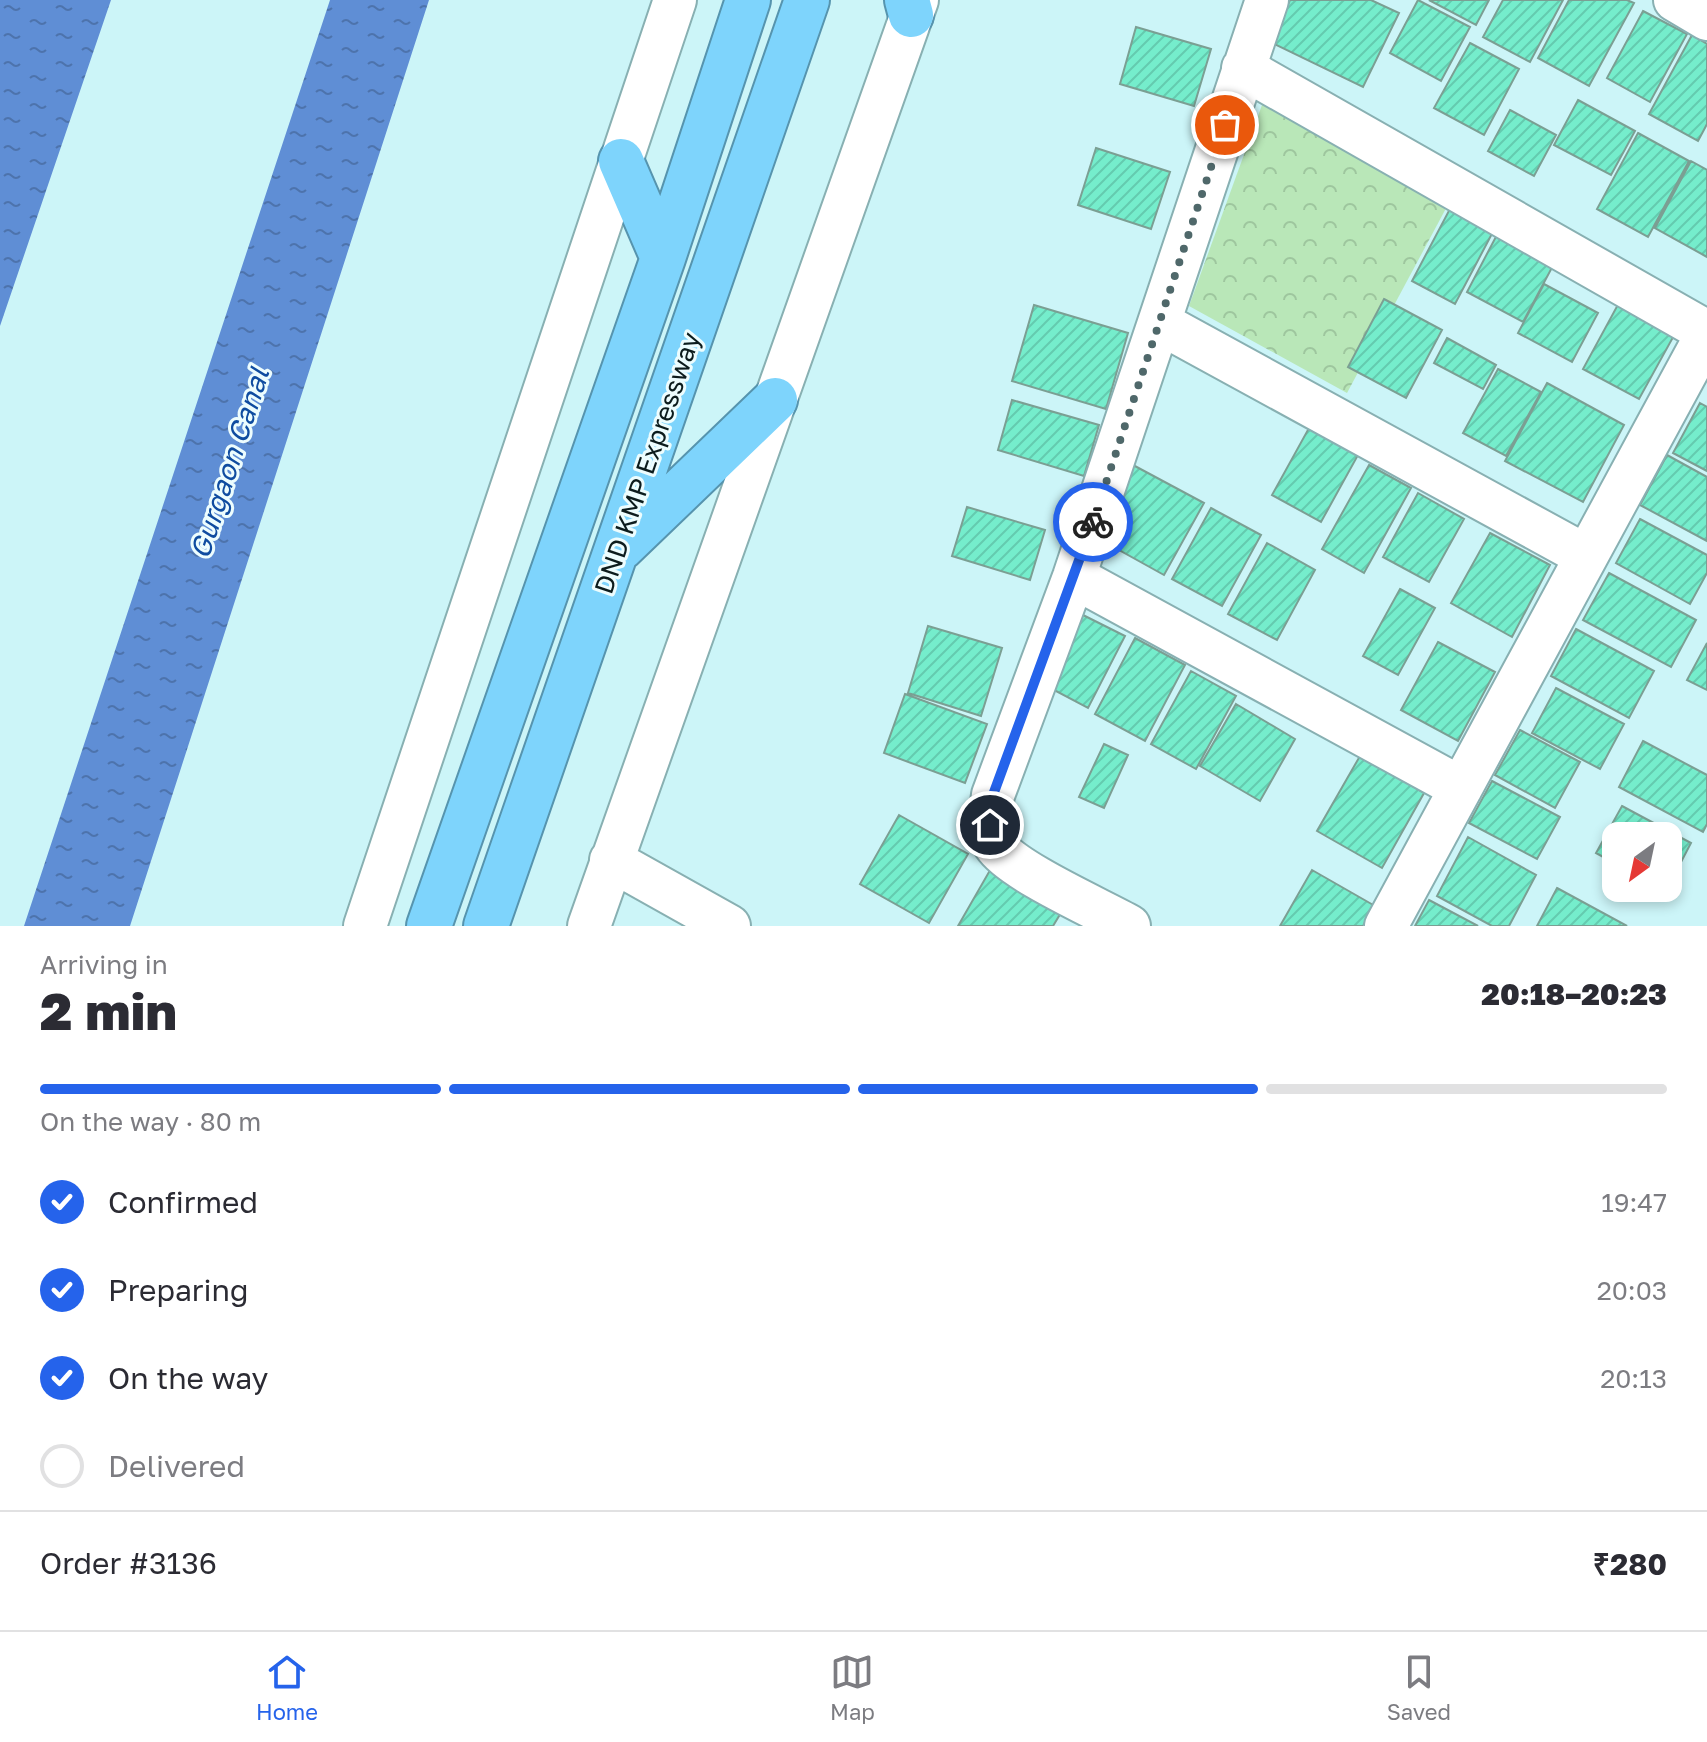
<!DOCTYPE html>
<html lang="en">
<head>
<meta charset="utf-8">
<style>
	body { margin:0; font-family:"Golos Text",sans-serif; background:#f2f2f3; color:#2b2b33; height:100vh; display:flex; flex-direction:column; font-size:30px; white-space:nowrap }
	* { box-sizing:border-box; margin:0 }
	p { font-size:26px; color:#7c7c81 }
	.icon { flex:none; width:44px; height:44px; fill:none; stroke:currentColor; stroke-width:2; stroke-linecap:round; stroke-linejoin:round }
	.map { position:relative; height:926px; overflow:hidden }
	.panel { display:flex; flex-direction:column; background:#fff; flex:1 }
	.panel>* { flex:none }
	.needle { width:52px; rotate:213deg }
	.controls { position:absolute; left:1602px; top:822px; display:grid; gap:16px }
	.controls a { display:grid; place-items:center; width:80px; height:80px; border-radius:16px; background:#fff; box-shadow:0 4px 12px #0003; font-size:40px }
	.pin { position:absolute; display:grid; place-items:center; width:68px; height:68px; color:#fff; margin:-34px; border:4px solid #fff; border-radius:50%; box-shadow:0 2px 8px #0007 }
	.courier { position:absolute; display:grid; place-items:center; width:80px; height:80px; margin:-40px; border:6px solid #2563eb; border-radius:50%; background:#fff; color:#222; box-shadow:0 2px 10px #0007 }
	.head em { font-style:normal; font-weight:800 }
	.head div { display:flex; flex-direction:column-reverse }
	.head { display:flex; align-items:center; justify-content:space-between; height:136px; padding:0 40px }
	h1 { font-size:52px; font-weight:800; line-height:60px }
	.bar { display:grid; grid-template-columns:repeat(4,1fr); gap:12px 8px; align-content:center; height:96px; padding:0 40px }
	.bar i { height:10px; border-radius:6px; background:#e1e1e2 }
	.bar .on { background:#2563eb }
	.bar p { grid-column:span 4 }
	.line { display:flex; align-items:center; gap:20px; padding:0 40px; border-top:2px solid #e1e1e2 }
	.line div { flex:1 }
	ol { padding:0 40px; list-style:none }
	li { display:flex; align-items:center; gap:24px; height:88px }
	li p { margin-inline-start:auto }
	li .icon { padding:8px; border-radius:50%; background:#2563eb; color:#fff; stroke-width:4 }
	li:last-child { color:#7c7c81 }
	li i { width:44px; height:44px; border:4px solid #e1e1e2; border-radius:50% }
	.dock { display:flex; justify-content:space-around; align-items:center; height:112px; border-top:2px solid #e1e1e2; background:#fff; font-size:22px; color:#7c7c81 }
	.dock a { display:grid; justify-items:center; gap:4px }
	.dock .on { color:#2563eb }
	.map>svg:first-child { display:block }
	.forest { fill:url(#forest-crowns) }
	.water { fill:url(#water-ripples) }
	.building { fill:url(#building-hatch); stroke:#7b9f93; stroke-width:2 }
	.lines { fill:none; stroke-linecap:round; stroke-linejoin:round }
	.minor-casing { stroke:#88b0b2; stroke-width:46 }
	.highway-casing { stroke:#5694ae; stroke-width:48 }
	.minor { stroke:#fff; stroke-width:42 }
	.highway { stroke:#7ed4fc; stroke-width:44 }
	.done { stroke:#4f686a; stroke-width:8; stroke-dasharray:0 14.4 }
	.route { stroke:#2563eb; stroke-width:10 }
	.labels { text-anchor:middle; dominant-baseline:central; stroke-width:6; stroke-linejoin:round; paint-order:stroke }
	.street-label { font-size:26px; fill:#0c1c1d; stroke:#edfdfe }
	.water-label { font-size:28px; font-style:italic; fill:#0f4ca0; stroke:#edfdfe }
</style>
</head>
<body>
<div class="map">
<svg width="1707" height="926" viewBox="0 0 1707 926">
	<defs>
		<pattern id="forest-crowns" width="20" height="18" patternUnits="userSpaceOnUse" patternTransform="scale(2)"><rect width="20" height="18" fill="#b9e7b8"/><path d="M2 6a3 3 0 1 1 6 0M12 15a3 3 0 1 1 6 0" fill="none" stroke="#9ec69e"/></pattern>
		<pattern id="water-ripples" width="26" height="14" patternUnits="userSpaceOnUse" patternTransform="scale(2)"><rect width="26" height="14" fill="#5f8ed5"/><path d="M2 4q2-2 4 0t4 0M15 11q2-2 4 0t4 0" fill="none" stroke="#4d73ac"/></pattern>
		<pattern id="building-hatch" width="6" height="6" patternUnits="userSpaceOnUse" patternTransform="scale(2)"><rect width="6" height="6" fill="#75edcc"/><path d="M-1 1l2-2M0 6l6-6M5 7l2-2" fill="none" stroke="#64cbaf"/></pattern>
	</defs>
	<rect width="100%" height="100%" fill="#ccf5f8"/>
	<path class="forest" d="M1266 94 1451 199 1347 393 1189 306Z"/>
	<path class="water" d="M0 0H111L0 326Z
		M330 0H429L130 926H24Z"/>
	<path class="building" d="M1290 0H1371L1399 13 1363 87 1270 42Z
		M1418 0 1470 27 1441 81 1390 53Z
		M1429 0H1489L1476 25Z
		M1503 0H1563L1530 62 1483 37Z
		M1569 0H1627L1634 3 1589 86 1538 58Z
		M1643 11 1687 34 1650 102 1607 78Z
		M1136 27 1211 49 1194 106 1120 84Z
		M1692 35 1707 44V124L1698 141 1649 114Z
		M1470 43 1519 69 1484 135 1434 108Z
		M1578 100 1635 131 1611 175 1554 145Z
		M1510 110 1556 135 1534 176 1488 151Z
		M1638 133 1689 161 1648 237 1597 209Z
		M1096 148 1170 172 1151 229 1078 205Z
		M1691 161 1707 170V257L1655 228Z
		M1452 205 1495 228 1455 304 1412 281Z
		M1500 229 1556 260 1523 322 1467 292Z
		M1544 284 1598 313 1572 362 1518 333Z
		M1384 299 1442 330 1406 398 1348 367Z
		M1621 299 1677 330 1639 399 1583 369Z
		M1034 305 1128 333 1106 409 1012 381Z
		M1447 338 1496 365 1483 389 1434 363Z
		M1498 369 1541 392 1506 456 1463 433Z
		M1547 383 1624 425 1583 502 1505 461Z
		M1012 400 1099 425 1084 476 998 450Z
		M1700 403 1707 407V471L1673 453Z
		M1309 428 1358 455 1321 522 1272 495Z
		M1667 455 1707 477V541L1640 505Z
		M1133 465 1204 503 1164 575 1094 536Z
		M1369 465 1411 488 1364 573 1322 549Z
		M1418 493 1464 519 1429 582 1383 557Z
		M967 507 1045 530 1030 580 952 556Z
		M1211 508 1261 535 1222 606 1172 579Z
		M1640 519 1707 555V573L1690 604 1616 563Z
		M1490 533 1550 565 1512 637 1451 603Z
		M1267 543 1315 570 1277 640 1228 614Z
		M1609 573 1696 620 1671 667 1583 620Z
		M1400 589 1435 608 1398 675 1363 656Z
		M1073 610 1125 636 1088 708 1037 681Z
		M928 626 1002 648 981 716 908 693Z
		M1576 629 1654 671 1629 718 1551 676Z
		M1135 638 1185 665 1145 741 1095 714Z
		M1438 642 1495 672 1458 741 1401 710Z
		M1707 643V690L1687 680Z
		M1191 671 1236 696 1196 769 1151 744Z
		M1556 688 1624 724 1600 769 1532 733Z
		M905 694 987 724 965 783 884 753Z
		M1236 704 1295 739 1260 801 1200 766Z
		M1520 730 1580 762 1555 808 1495 775Z
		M1643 741 1707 775V824L1703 832 1619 787Z
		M1104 744 1128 755 1104 808 1079 797Z
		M1360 756 1424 793 1382 868 1317 831Z
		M1492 781 1560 817 1537 859 1469 823Z
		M1622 806 1691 843 1668 887V836H1616V864L1596 853Z
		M899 815 968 854 929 923 860 884Z
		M1468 837 1536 875 1509 926H1492L1437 896Z
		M993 865 1065 906 1053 926H958Z
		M1312 870 1375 906 1363 926H1280Z
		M1557 888 1627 926H1537Z
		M1429 900 1478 926H1415Z"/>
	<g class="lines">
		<defs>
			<path id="minor" d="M1675 0 1707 19
				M1243 68 1707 332
				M1160 323 1586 556
				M1074 577 1461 788
				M611 860 729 926
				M365 926 675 0
				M589 926 917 0
				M1129 926C1099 909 1012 871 995 845 987 831 991 810 993 795L1074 577 1267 0
				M1386 926 1707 334"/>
			<path id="highway" d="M907 0 911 15
				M621 161 663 258
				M621 548 775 400
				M429 926 663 258 748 0
				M486 926 807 0"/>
		</defs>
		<use href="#minor" class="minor-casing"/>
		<use href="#highway" class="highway-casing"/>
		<use href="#minor" class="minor"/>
		<use href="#highway" class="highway"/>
	</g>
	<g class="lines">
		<path class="done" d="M1093 522 1225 125"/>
		<path class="route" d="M990 825 993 795 1093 522"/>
	</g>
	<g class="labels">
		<g class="street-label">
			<text transform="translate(647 463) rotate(-71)">DND KMP Expressway</text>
		</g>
		<g class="water-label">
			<text transform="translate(229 463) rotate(-72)">Gurgaon Canal</text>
		</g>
	</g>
</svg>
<div class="controls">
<a><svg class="needle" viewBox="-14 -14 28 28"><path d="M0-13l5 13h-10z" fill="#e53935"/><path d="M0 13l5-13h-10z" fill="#7c7c81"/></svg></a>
</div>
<div class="pin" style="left:1225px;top:125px;background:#ea580c"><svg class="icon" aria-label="bag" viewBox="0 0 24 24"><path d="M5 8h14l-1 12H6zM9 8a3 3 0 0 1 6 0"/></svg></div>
<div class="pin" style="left:990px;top:825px;background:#1f2937"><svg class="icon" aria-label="home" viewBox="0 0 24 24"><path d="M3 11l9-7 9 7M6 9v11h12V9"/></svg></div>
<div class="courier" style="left:1093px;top:522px"><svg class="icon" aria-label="bike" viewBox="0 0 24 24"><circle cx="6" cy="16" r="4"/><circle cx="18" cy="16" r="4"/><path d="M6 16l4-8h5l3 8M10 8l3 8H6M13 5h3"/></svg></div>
</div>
<section class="panel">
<div class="head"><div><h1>2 min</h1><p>Arriving in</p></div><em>20:18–20:23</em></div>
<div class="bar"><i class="on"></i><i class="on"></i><i class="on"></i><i></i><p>On the way · 80 m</p></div>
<ol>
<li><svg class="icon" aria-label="check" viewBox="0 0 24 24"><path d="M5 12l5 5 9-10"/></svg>Confirmed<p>19:47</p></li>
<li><svg class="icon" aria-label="check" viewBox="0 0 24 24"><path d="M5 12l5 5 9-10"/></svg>Preparing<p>20:03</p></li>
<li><svg class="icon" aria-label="check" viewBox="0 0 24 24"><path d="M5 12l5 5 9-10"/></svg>On the way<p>20:13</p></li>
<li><i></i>Delivered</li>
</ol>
<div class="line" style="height:104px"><div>Order #3136</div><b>₹280</b></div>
</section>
<nav class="dock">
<a class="on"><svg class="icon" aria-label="home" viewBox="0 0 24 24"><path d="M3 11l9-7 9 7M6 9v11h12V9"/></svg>Home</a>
<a><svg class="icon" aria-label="map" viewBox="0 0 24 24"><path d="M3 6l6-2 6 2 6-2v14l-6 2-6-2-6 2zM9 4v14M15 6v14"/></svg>Map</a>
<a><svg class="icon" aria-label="saved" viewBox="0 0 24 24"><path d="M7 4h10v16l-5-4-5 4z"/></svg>Saved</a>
</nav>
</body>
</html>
